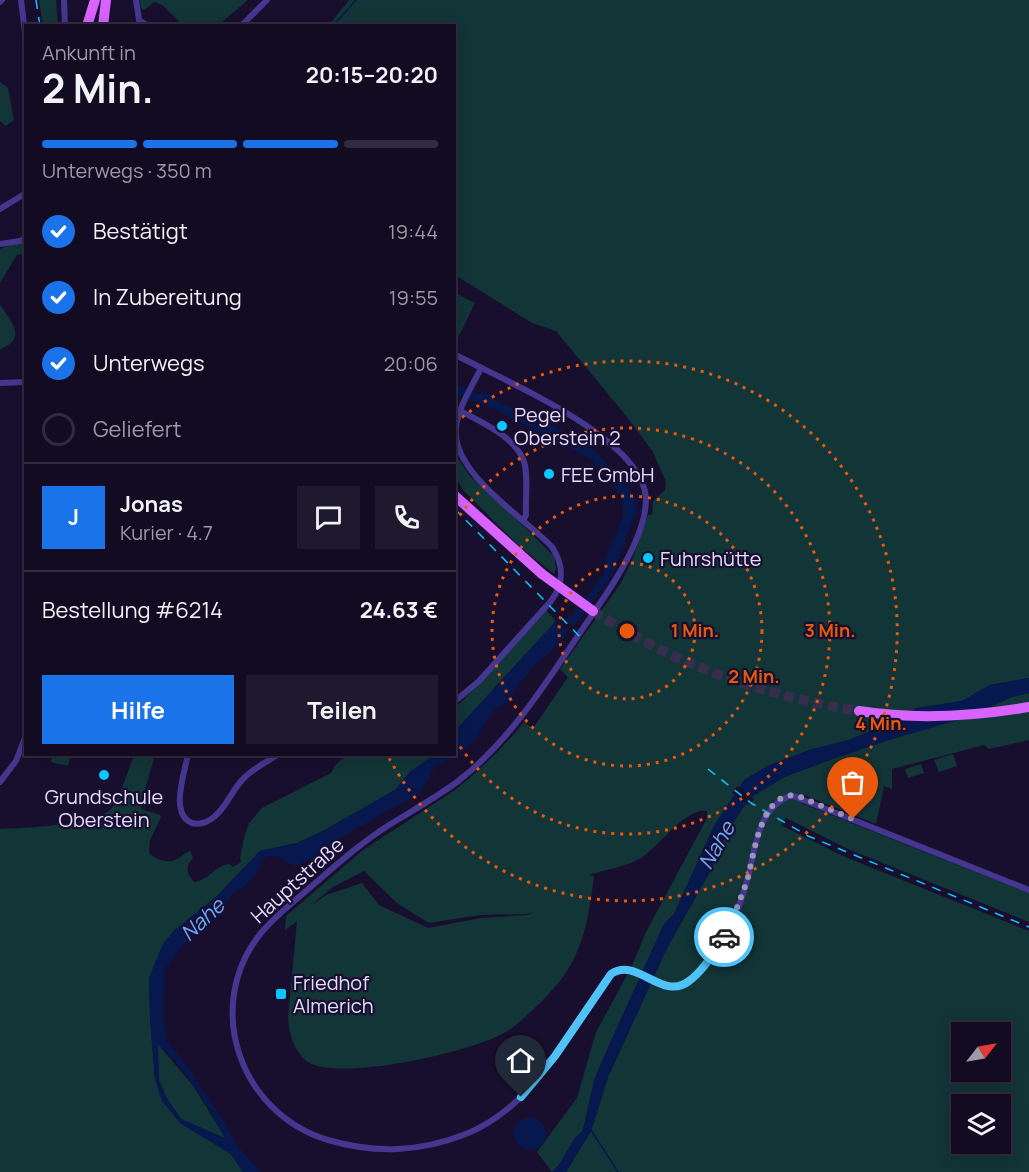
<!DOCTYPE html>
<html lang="de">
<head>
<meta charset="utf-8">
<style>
	body { margin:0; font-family:Manrope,sans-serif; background:#1f192f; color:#f1f3f6; height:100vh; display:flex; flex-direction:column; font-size:22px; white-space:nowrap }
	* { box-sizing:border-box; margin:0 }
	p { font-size:20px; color:#9c9ba5 }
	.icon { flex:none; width:33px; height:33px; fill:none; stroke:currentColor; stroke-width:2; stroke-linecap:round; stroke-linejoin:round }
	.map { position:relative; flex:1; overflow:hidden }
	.sheet { position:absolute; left:24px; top:24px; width:432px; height:732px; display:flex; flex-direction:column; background:#120b22; border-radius:0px; box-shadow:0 3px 15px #0003,0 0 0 2px #312b40 }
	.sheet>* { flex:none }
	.needle { width:39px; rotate:59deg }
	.buttons { position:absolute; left:951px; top:1022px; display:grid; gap:12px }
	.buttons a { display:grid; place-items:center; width:60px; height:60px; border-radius:0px; background:#120b22; box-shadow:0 3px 15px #0003,0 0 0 2px #312b40; font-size:30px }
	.pin { position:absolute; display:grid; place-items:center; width:51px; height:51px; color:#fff; margin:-62px -26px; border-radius:50% 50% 50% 0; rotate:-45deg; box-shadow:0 0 6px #0007 }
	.pin .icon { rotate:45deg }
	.courier { position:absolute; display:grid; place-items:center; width:60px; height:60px; margin:-30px; border:4px solid #4fc3f7; border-radius:50%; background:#fff; color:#222; box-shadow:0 2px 8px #0007 }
	.summary em { font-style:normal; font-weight:700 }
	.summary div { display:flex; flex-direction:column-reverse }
	.summary { display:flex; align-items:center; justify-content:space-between; height:102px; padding:0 18px }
	h1 { font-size:39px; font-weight:700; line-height:45px }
	.bar { display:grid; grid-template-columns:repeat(4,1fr); gap:9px 6px; align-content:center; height:72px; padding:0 18px }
	.bar i { height:8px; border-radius:4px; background:#312b40 }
	.bar .current { background:#1a73e8 }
	.bar p { grid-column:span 4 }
	.line { display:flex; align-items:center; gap:15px; padding:0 18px; border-top:2px solid #312b40 }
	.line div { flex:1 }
	.round { display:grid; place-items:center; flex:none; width:63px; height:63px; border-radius:0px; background:#1f192f }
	ol { padding:0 18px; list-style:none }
	li { display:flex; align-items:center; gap:18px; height:66px }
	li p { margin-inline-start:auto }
	li .icon { padding:6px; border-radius:50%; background:#1a73e8; color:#fff; stroke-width:4 }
	li:last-child { color:#9c9ba5 }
	li i { width:33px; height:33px; border:3px solid #312b40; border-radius:50% }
	.primary-button { display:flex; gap:12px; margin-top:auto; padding:12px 18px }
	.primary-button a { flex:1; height:69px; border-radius:0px; background:#1a73e8; color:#fff; font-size:24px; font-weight:700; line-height:69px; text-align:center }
	.primary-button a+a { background:#1f192f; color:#f1f3f6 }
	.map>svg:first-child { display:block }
	.green { fill:#123538; fill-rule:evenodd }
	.water { fill:#07184f; fill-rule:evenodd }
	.pier { fill:#180f2e }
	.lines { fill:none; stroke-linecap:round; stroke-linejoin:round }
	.stream { stroke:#07184f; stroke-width:1.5 }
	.primary-tunnel { stroke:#372e4d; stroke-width:10; stroke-dasharray:10 5; stroke-linecap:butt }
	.street { stroke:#453790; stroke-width:6 }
	.primary { stroke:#d863ff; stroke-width:10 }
	.rail { stroke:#08c8ff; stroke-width:1.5; stroke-dasharray:9 8; stroke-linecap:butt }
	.primary-bridge { stroke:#d863ff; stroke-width:10 }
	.done { stroke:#9d94b6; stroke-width:6; stroke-dasharray:0 10.8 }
	.route { stroke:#4fc3f7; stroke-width:8 }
	.ring { fill:none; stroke:#e8590c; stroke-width:3; stroke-dasharray:3 6 }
	.poi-dot { fill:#08c8ff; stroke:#180f2e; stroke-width:2 }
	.labels { text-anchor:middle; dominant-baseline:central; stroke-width:4.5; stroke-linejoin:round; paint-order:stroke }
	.poi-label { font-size:20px; fill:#e4dcff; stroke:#180f2e; text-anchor:start }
	.street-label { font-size:20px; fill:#e4dcff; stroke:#180f2e }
	.water-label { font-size:21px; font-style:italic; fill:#6aa8ff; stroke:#180f2e }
	.centre { fill:#e8590c; stroke:#180f2e; stroke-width:3 }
	.ring-label { font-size:18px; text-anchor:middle; font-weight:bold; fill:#e8590c; stroke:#180f2e; stroke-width:4.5; stroke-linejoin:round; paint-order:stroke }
</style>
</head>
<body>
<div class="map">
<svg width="1029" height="1172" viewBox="0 0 1029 1172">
	<rect width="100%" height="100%" fill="#180f2e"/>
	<path class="green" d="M39 0H56L58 25H43Z
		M140 0H248L217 26 183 25 162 5 154 2 144 10 141 8Z
		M349 0H1029V678L990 685 962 701 917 708 885 725 849 740 809 750 745 779 714 826 674 914 664 924 603 1059 594 1081 583 1130 575 1138 559 1165 552 1172 537 1152 577 1098 596 1032 632 966 645 934 707 818V811C685 807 658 849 639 859 624 867 604 870 589 875L594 876C590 909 585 943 567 971 555 990 521 1024 502 1034 470 1052 339 1082 308 1062 294 1052 289 1034 288 1018L297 921 285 930 286 916 363 850 455 790C480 770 504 747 524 722L532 728 534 727 568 677 560 669 621 583 632 560 648 515H652L653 501 665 490 666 482 653 452 627 417 556 331 532 323 455 275 454 26 329 25ZM364 871 398 904 429 923 480 915 527 914 532 912 528 915 481 918 428 928 379 905 362 883 326 895 310 906 333 887Z
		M0 82 8 88 14 120 6 126 0 121Z
		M25 233V253L17 255 0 283V249L10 245Z
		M455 293 475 303 455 344Z
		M0 305C11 321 28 339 0 349Z
		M454 445 459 460 469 475 501 504 554 556 556 569 554 574 520 547 464 491 455 477Z
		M546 610 556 621 455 731V708L476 687Z
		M1029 693V740L989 749 984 745 892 769V789L884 786 876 824 804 795 801 803 1029 893V922L848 849 786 818 781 825 845 857 1029 931V1172H566L591 1131 608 1077 666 950 713 866 726 834 742 809 753 796 784 777 835 758 892 739 971 716 1012 697ZM962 1032H1000V1071H962ZM962 1104H1000V1143H962Z
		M359 754 434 755 410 772 395 790 323 831 297 843 260 851 217 896 175 930 163 944 149 978 150 1018 155 1079 180 1123 231 1154 243 1172H0V829C25 828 92 825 110 810 119 802 129 767 134 755H155L141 803V809L160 815 161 817 150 840 149 853C157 860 167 864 177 859 182 857 184 853 190 851L193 858C185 867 186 873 194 882 207 881 215 866 229 864L233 867 241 862 240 858 244 838 249 823 262 808 331 773C338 759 344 757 359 754Z
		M953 754 957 766 939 772 934 760Z
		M52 755H70L68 766 51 762Z
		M921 764 924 773 908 778 905 769Z
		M158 1044 194 1087 226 1139 181 1119 166 1097 159 1080 157 1053Z"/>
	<path class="water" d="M455 384 479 394C487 392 491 396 496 401L574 436 596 452 619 477 620 482 626 485 636 499 637 510 612 575 576 624 549 653 535 664 505 703 493 711 472 744 450 760 435 767 421 792 349 833 311 859 295 866 276 856H269L262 859 255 874 245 886 233 893 222 911 184 944 165 969 163 1010 167 1042 184 1062 224 1122 236 1144 260 1172H243L231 1154 180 1123 162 1101 155 1079 150 1018 149 978 163 944 175 930 217 896 260 851 297 843 323 831 395 790 410 772 434 755 454 754 455 731 556 621 561 624 574 613 603 575 605 560 623 517V503L617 490 591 459 488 406 455 395ZM158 1045C184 1065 210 1108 225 1138L181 1119 166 1097 159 1080Z
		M1029 678V693L1012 697 971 716 892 739 835 758 784 777 753 796 742 809 726 834 713 866 666 950 608 1077 591 1131 566 1172H552L559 1165 575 1138 583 1130 594 1081 603 1059 664 924 674 914 714 826 745 779 769 765 809 750 849 740 885 725 917 708 962 701 990 685Z
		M514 1134a16 16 0 1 1 32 0a16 16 0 1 1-32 0Z"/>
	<path class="pier" d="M564 617 576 628 570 635 554 619 560 620Z
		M737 786 754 799 749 805 732 793Z"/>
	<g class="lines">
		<path class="stream" d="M333 26 356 0
			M0 202H1
			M591 1130 618 1172"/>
		<path class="primary-tunnel" d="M593 611C677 665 760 695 859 711"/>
		<path class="street" d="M21 0 26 41
			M64 0 65 26
			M136 0 140 26
			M0 2 2 0
			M139 20 148 26
			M241 26 267 0
			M0 209 26 193
			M0 244 26 240
			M454 354C502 380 644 438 646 499 646 537 611 588 590 618 550 676 513 739 457 782 435 798 412 811 389 825 359 844 333 868 306 891 291 904 274 917 261 933 202 1006 240 1114 328 1140 376 1154 420 1152 466 1134 523 1111 555 1057 588 1009 595 998 602 981 613 973 636 957 660 1000 687 983 701 974 712 956 721 942 734 923 742 900 748 877 756 846 757 809 791 795L1029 890
			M0 383 26 382
			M461 411C482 423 512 435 523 459 529 471 525 501 526 515L523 521
			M454 702 479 681 551 601C564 584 564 565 552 547 524 517 451 473 456 428 458 407 472 387 481 368
			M188 754C185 772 169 814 192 823 200 825 208 822 214 817 227 807 232 789 245 777 254 768 268 761 279 754
			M0 782 16 761 26 735"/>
		<path class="primary" d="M87 26 95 0
			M103 26 106 0
			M454 495 542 574
			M859 711C917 720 971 717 1029 707"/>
		<path class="rail" d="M36 0 40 26
			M454 508 584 641
			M708 769 751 803 808 836 1029 927"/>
		<path class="primary-bridge" d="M542 574 593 611"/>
	</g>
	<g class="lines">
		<path class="done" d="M724 937C733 919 740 900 747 881 754 857 760 789 798 796L853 819"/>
		<path class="route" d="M521 1097 555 1056 611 974C637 956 662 1002 689 981 704 970 714 952 724 937"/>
	</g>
	<g class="ring">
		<circle cx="627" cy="631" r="68"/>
		<circle cx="627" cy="631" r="135"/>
		<path d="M455 523A203 203 0 1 1 455 739"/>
		<path d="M455 423A270 270 0 1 1 388 756"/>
	</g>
	<g class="poi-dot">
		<circle cx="502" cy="426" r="6"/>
		<circle cx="549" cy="474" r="6"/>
		<circle cx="648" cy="558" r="6"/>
		<circle cx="104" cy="775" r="6"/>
		<rect x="275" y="988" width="12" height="12" rx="3"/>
	</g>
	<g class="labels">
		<g class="poi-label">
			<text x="514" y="414">Pegel<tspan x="514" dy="23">Oberstein 2</tspan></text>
			<text x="561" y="474">FEE GmbH</text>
			<text x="660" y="558">Fuhrshütte</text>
			<text x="104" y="796" text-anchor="middle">Grundschule<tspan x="104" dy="23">Oberstein</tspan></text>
			<text x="293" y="982">Friedhof<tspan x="293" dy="23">Almerich</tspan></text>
		</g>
		<g class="street-label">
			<text transform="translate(297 880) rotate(-42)">Hauptstraße</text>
		</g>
		<g class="water-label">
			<text transform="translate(716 845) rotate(-60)">Nahe</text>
			<text transform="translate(202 919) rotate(-43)">Nahe</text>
		</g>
	</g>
	<circle cx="627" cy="631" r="9" class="centre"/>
	<g class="ring-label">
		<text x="695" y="637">1 Min.</text>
		<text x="830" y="637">3 Min.</text>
		<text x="754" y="683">2 Min.</text>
		<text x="881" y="730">4 Min.</text>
	</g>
</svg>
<div class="buttons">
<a><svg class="needle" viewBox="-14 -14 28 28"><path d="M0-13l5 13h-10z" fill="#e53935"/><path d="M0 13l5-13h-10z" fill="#9c9ba5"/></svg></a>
<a><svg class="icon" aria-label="layers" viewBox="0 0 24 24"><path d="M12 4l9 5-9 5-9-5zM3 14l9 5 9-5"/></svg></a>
</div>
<div class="pin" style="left:853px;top:819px;background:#ea580c"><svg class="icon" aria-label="bag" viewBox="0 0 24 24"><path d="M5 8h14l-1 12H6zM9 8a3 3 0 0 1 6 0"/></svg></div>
<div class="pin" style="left:521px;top:1097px;background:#1f2937"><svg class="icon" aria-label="home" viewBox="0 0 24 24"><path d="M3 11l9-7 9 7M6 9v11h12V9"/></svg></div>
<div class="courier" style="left:724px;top:937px"><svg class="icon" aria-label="car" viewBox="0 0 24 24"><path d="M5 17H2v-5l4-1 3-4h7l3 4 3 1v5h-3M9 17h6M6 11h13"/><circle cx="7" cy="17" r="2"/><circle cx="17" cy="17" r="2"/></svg></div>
<section class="sheet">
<div class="summary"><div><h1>2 Min.</h1><p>Ankunft in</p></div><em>20:15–20:20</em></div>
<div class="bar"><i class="current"></i><i class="current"></i><i class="current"></i><i></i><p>Unterwegs · 350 m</p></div>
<ol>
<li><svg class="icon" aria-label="check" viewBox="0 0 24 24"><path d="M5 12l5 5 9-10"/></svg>Bestätigt<p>19:44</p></li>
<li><svg class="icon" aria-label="check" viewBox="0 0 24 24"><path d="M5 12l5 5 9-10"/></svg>In Zubereitung<p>19:55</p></li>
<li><svg class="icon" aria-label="check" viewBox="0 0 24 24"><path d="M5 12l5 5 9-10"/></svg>Unterwegs<p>20:06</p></li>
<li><i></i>Geliefert</li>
</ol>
<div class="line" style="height:108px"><b class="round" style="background:#1a73e8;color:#fff">J</b><div><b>Jonas</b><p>Kurier · 4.7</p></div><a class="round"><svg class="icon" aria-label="chat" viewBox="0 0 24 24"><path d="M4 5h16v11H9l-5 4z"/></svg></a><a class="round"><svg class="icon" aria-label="phone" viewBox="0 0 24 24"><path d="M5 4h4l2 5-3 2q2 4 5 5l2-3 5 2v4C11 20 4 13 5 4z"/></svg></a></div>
<div class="line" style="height:78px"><div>Bestellung #6214</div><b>24.63 €</b></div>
<div class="primary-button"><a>Hilfe</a><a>Teilen</a></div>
</section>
</div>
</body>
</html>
